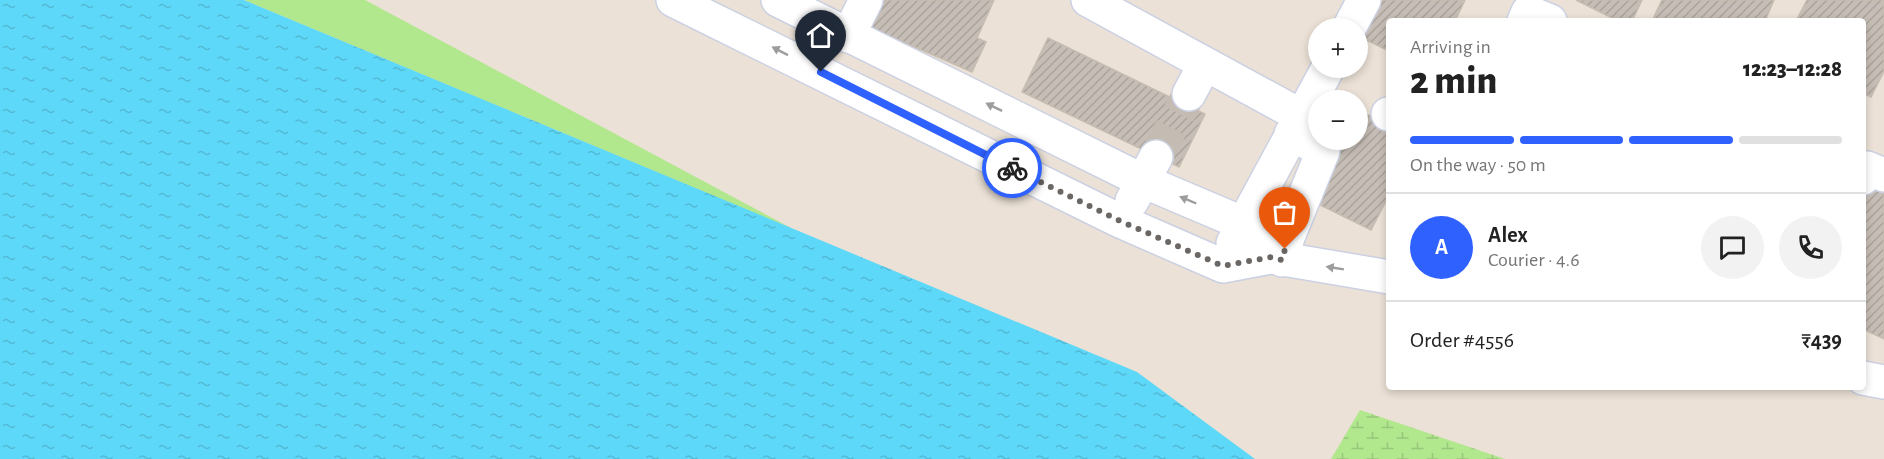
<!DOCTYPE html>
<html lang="en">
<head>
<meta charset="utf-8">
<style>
	body { margin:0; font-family:"Alegreya Sans",sans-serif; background:#f2f2f2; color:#222; height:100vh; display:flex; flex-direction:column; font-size:22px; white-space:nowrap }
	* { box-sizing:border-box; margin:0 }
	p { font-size:20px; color:#767676 }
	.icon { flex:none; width:33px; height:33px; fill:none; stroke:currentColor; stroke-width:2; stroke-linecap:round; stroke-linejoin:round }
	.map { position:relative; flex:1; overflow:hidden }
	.drawer { position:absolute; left:1386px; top:18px; width:480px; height:372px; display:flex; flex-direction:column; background:#fff; border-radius:6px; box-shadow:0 3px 9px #0003 }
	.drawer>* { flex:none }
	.fabs { position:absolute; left:1308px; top:18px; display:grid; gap:12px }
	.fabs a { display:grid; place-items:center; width:60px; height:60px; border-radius:50%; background:#fff; box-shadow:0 3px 9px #0003; font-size:30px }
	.pin { position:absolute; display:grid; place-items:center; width:51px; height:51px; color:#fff; margin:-62px -26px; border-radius:50% 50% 50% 0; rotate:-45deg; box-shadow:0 0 6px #0007 }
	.pin .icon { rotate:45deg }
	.courier { position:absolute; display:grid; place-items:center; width:60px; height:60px; margin:-30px; border:4px solid #2f61ff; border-radius:50%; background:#fff; color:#222; box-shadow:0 2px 8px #0007 }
	.headline em { font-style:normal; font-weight:800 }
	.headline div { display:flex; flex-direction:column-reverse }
	.headline { display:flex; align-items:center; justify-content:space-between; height:102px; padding:0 24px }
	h1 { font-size:39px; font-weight:800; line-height:45px }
	.bar { display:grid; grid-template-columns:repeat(4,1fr); gap:9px 6px; align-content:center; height:72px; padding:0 24px }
	.bar i { height:8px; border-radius:4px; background:#e0e0e0 }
	.bar .selected { background:#2f61ff }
	.bar p { grid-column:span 4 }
	.line { display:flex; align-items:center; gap:15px; padding:0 24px; border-top:2px solid #e0e0e0 }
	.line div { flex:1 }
	.round { display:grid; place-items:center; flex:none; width:63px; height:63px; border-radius:32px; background:#f2f2f2 }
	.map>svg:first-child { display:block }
	.wetland { fill:url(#wetland-marsh) }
	.park { fill:#b1e78d }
	.water { fill:url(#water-ripples) }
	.building { fill:url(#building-hatch); stroke:#c6bdb0; stroke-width:1.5 }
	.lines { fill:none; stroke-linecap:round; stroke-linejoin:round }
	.minor-tunnel { stroke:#c4bcb3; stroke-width:33; stroke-dasharray:33 16; stroke-linecap:butt }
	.minor-casing { stroke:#cbd1e2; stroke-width:36 }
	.minor { stroke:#fff; stroke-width:33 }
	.oneway { fill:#9d9d9d }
	.done { stroke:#6b6764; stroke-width:6; stroke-dasharray:0 10.8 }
	.route { stroke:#2f61ff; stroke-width:8 }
</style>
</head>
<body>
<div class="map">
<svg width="1884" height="459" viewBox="0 0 1884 459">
	<defs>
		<pattern id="wetland-marsh" width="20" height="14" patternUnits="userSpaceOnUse" patternTransform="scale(1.5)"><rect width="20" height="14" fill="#b1e78d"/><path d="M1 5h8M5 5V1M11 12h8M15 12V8" fill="none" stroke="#98c67a"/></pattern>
		<pattern id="water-ripples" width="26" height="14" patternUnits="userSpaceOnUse" patternTransform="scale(1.5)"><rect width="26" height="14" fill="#5ed8f8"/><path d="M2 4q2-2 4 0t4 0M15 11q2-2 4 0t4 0" fill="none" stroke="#52b9d4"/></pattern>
		<pattern id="building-hatch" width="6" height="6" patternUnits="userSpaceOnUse" patternTransform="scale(1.5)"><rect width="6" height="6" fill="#c6beb6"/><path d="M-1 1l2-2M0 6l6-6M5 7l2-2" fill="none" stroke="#aaa39c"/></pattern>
	</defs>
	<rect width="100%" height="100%" fill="#ebe1d6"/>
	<path class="wetland" d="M1360 410 1505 459H1331Z"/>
	<path class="park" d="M244 0H365L793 229Z"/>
	<path class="water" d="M0 0H244L1137 372 1255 459H0Z"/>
	<path class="building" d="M884 0H994L977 38 986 42 972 72 871 28Z
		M1380 0H1465L1455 21H1389V51L1362 38Z
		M1576 0H1642L1632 21H1618Z
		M1662 0H1774L1765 21H1652Z
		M1807 0H1884V71L1871 97 1863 93V21H1796Z
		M1048 38 1205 114 1179 167 1022 92Z
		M1359 110 1389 126V195L1371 230 1312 201 1343 140H1358Z
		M1884 180V339L1863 329V186Z"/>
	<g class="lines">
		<path class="minor-tunnel" d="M1156 157 1189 94"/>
		<defs>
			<path id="minor" d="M673 0 1120 221 1223 266 1271 257 1389 277
				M778 0 1143 181 1242 223 1271 257
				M1088 0 1301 116
				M1524 21 1528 12 1550 21
				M1349 28 1364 0
				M848 36 866 0
				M1189 94 1205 64
				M1388 114H1389
				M1863 178 1867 168 1884 175
				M1132 201 1156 157
				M1233 243 1328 68
				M1282 260 1288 237 1323 151 1291 134
				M1863 378 1884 382"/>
		</defs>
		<use href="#minor" class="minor-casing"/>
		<use href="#minor" class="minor"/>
	</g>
	<defs><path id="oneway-solid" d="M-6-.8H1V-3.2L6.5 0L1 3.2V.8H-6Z" transform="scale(1.5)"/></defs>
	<g class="oneway">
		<use href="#oneway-solid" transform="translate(780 51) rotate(-153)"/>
		<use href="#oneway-solid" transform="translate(994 107) rotate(-154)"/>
		<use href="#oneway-solid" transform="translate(1188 200) rotate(-157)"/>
		<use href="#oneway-solid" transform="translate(1335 268) rotate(-171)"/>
	</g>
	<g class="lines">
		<path class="done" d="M1012 168 1120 221 1223 266 1271 257 1282 260 1285 249"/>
		<path class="route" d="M821 72 1012 168"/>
	</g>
</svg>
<div class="fabs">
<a>+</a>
<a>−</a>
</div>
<div class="pin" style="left:1285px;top:249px;background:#ea580c"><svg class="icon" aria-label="bag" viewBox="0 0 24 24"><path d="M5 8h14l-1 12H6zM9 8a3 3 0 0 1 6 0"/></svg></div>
<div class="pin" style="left:821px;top:72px;background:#1f2937"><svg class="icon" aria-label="home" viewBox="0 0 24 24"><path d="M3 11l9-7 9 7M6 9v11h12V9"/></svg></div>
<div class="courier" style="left:1012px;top:168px"><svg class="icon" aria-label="bike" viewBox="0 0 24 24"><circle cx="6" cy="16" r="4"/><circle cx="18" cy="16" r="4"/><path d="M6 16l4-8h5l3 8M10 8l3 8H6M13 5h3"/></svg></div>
<section class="drawer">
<div class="headline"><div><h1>2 min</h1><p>Arriving in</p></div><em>12:23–12:28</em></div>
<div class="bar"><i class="selected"></i><i class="selected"></i><i class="selected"></i><i></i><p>On the way · 50 m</p></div>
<div class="line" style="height:108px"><b class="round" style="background:#2f61ff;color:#fff">A</b><div><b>Alex</b><p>Courier · 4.6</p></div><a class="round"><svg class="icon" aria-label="chat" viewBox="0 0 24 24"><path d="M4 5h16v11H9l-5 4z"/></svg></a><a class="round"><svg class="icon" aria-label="phone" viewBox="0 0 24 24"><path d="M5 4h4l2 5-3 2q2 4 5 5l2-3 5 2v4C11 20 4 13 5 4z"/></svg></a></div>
<div class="line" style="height:78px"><div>Order #4556</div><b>₹439</b></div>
</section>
</div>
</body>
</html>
